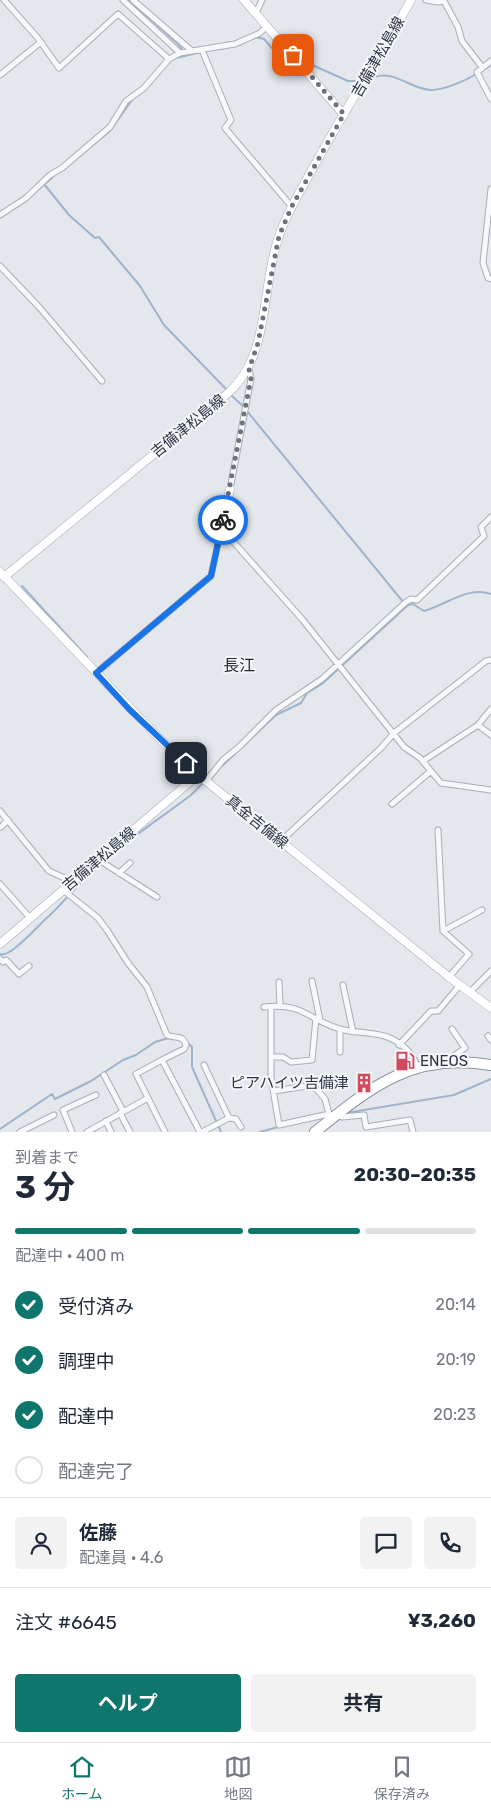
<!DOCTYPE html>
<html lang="ja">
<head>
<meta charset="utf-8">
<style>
	body { margin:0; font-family:Rubik,"Noto Sans JP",sans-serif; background:#f2f2f3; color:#1f2937; height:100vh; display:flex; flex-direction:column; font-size:19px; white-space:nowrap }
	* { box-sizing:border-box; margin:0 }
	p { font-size:16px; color:#747a83 }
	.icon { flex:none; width:28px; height:28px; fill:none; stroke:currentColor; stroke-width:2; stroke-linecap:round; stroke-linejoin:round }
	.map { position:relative; height:1132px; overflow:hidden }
	.sheet { display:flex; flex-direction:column; background:#fff; flex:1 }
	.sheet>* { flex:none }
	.pin { position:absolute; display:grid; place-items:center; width:42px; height:42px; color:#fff; margin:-21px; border-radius:10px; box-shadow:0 2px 8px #0006 }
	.courier { position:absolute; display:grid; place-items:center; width:50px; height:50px; margin:-25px; border:4px solid #1a73e8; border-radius:50%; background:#fff; color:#222; box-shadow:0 1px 6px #0007 }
	.headline em { font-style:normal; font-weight:700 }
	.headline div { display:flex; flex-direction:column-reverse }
	.headline { display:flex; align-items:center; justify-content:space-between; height:85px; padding:0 15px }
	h1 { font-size:32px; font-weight:700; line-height:38px }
	.bar { display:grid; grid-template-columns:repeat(4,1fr); gap:8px 5px; align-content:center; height:60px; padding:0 15px }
	.bar i { height:6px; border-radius:4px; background:#e0e1e3 }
	.bar .current { background:#0f766e }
	.bar p { grid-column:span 4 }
	.line { display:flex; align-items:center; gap:12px; padding:0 15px; border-top:1px solid #e0e1e3 }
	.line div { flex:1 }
	.round { display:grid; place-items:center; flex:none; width:52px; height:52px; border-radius:5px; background:#f2f2f3 }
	ol { padding:0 15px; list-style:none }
	li { display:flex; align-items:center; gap:15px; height:55px }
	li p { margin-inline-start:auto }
	li .icon { padding:5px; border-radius:50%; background:#0f766e; color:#fff; stroke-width:4 }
	li:last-child { color:#747a83 }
	li i { width:28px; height:28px; border:2px solid #e0e1e3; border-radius:50% }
	.cta { display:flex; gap:10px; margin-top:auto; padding:10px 15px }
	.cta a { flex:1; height:58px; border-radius:5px; background:#0f766e; color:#fff; font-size:20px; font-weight:700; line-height:58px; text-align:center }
	.cta a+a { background:#f2f2f3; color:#1f2937 }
	.menu { display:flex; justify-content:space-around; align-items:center; height:70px; border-top:1px solid #e0e1e3; background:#fff; font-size:14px; color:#747a83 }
	.menu a { display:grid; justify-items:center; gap:2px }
	.menu .current { color:#0f766e }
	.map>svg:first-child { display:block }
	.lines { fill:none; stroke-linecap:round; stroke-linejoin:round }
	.stream { stroke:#9fb4cc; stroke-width:2 }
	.street-casing { stroke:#a9aeb7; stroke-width:7 }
	.secondary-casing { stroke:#a9aeb7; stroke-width:9 }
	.highway-casing { stroke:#8b94a3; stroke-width:12 }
	.street { stroke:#f7f8fa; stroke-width:5 }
	.secondary { stroke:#fff; stroke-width:8 }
	.highway { stroke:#fff; stroke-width:10 }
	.done { stroke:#6c737f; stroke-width:5; stroke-dasharray:0 9 }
	.route { stroke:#1a73e8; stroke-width:6 }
	.labels { text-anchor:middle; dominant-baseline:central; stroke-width:4; stroke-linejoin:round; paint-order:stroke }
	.street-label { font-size:15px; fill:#2b3445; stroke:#f4f6f9 }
	.poi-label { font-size:15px; fill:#2b3445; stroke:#f4f6f9; text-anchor:start }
	.neighbourhood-label { font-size:16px; fill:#1d2536; stroke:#f4f6f9 }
</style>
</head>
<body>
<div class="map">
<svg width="491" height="1132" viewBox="0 0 491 1132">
	<rect width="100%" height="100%" fill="#e4e7ec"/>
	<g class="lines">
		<path class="stream" d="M129 0 178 44 184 52
			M255 37 264 39 284 62
			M220 49 242 44
			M176 58 210 50
			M310 64 348 81H357
			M485 69 491 65
			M374 77C395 70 410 89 431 90 444 90 465 81 476 74
			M145 90 152 82
			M64 169 110 131 132 100
			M44 184 69 215 95 238 99 237 140 286 164 325 227 390
			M20 205 54 176
			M232 396 244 407
			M247 411 404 603
			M22 586 87 657
			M222 766 276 715 301 703 307 693 322 684 408 605 413 604 424 611C446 605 467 586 491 594
			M0 954C10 959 40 923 49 916 67 899 81 880 100 864 128 839 161 818 191 795L202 784
			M187 1042 192 1047V1067L221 1132
			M346 1113 454 1095 491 1079
			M0 1129 52 1094 55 1099 91 1081 123 1060 136 1055 155 1042 169 1038
			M260 1132 278 1127"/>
		<defs>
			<path id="street" d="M4 0 37 37 59 68 118 14 169 59
				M123 0 180 53
				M133 0 192 51
				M426 0 438 2 444 1 458 27 462 41 482 67
				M256 13 262 0
				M202 50 231 120 225 128 292 207
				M491 61 477 72 491 99
				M0 75 41 42
				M491 189 483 263 488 278 491 279
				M0 215 26 198 50 175 62 168 110 127 126 101 144 88 169 59 180 53 235 44 260 33 267 26
				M0 266 39 307 102 381
				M230 489 251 379 249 369
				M222 529 302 619 404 747 420 758 441 783 491 790
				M96 673 211 576 223 520
				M478 725 491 735
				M423 761 478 725 491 709
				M206 781 223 760 239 747 276 710 322 679 406 602 411 599 417 600 484 536 481 527 491 517
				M392 804 431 771
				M0 811 49 871 73 882
				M1 827 8 820
				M438 830 443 931 469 954 449 977
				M281 841 381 748 394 733 486 661 491 660
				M99 860 157 897
				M119 873 130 863
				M0 884 30 918
				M63 890 98 918 107 930 128 963 147 987 167 1035C175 1039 183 1034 186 1045L184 1049 162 1060
				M443 931 482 910
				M0 959 3 962 6 960 19 974 29 966
				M312 981 320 1020
				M279 982 280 1005
				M343 985 353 1032
				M470 992 491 971
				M264 1007C306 1002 309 1022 344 1030 358 1033 377 1032 390 1038 403 1044 413 1054 418 1068
				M271 1009V1077L279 1125 329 1114 332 1118
				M488 1036 491 1040
				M399 1045 431 1011H438L460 985
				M340 1052V1029
				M271 1057H283L291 1062 312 1060 316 1018
				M447 1061 465 1048 452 1029
				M204 1065 229 1118
				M104 1075 123 1111
				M274 1091 313 1085 325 1099 329 1114
				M120 1113 130 1132
				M338 1115 342 1117 364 1115 366 1127 410 1120 413 1132
				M106 1121 111 1132
				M20 1132 54 1115
				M72 1132 63 1110 96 1095
				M87 1132 148 1098
				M165 1132 136 1074 162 1060 200 1132
				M202 1132 229 1118 236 1119 241 1127"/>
			<path id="secondary" d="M244 0 344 115
				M223 520 230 489
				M0 572 160 739 206 781 449 977 491 1008
				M4 577 226 395C272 356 260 289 279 236 287 212 301 190 313 168 344 111 379 57 411 0
				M0 944 199 774"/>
			<path id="highway" d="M315 1132C372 1086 413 1052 491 1065"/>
		</defs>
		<use href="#street" class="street-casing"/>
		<use href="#secondary" class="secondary-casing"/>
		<use href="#highway" class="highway-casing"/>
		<use href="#street" class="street"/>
		<use href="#secondary" class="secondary"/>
		<use href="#highway" class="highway"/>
	</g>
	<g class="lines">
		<path class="done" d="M223 520 251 379 249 369 258 343 279 236 292 206 344 114 293 55"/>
		<path class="route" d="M186 763 129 709 96 673 211 576 223 520"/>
	</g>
	<defs>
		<symbol id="fuel-bare" viewBox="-9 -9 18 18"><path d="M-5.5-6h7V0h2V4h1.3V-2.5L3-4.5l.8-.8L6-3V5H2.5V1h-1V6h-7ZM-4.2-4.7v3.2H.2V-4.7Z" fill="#d1495b" stroke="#f4f6f9" stroke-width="2.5" paint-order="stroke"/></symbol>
		<symbol id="building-bare" viewBox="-9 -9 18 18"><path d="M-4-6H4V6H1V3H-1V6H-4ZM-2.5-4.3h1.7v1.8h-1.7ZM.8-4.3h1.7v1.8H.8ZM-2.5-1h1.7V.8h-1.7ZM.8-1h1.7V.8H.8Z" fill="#d1495b" stroke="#f4f6f9" stroke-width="2.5" paint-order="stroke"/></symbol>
	</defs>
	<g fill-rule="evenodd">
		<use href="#fuel-bare" x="391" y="1047" width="28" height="28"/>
		<use href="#building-bare" x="350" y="1069" width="28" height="28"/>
	</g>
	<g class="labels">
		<g class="street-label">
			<text transform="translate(378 57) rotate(-60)">吉備津松島線</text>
			<text transform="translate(188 426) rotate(-39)">吉備津松島線</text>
			<text transform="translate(257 822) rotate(39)">真金吉備線</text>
			<text transform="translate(99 859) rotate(-40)">吉備津松島線</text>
		</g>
		<g class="poi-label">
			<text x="420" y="1061">ENEOS</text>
			<text x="349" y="1083" text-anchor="end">ピアハイツ吉備津</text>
		</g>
		<g class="neighbourhood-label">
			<text x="239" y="665">長江</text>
		</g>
	</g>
</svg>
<div class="pin" style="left:293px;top:55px;background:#ea580c"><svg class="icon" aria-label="bag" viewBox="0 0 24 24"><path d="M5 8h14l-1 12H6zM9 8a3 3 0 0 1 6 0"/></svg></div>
<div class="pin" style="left:186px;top:763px;background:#1f2937"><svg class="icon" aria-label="home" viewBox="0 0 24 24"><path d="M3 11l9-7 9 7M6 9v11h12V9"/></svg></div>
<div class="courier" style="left:223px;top:520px"><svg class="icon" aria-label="bike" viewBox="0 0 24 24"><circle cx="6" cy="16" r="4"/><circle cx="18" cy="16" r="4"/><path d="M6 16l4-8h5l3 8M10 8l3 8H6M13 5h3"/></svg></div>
</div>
<section class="sheet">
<div class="headline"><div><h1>3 分</h1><p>到着まで</p></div><em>20:30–20:35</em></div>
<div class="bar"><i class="current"></i><i class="current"></i><i class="current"></i><i></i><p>配達中 · 400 m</p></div>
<ol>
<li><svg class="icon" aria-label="check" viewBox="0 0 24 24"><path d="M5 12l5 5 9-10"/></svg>受付済み<p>20:14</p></li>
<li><svg class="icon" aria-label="check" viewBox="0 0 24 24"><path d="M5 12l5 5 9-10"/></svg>調理中<p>20:19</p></li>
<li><svg class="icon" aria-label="check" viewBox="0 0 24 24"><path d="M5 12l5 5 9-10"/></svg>配達中<p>20:23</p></li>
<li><i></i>配達完了</li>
</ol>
<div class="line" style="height:90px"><a class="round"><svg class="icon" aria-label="person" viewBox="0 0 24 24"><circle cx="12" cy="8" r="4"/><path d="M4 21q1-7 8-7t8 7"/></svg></a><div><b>佐藤</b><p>配達員 · 4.6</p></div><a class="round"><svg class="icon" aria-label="chat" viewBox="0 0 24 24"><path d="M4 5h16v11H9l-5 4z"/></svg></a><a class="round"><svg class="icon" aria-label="phone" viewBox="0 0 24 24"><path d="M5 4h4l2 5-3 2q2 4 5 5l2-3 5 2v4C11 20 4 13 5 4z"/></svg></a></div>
<div class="line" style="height:65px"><div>注文 #6645</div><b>¥3,260</b></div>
<div class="cta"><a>ヘルプ</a><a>共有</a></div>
</section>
<nav class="menu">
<a class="current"><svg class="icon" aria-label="home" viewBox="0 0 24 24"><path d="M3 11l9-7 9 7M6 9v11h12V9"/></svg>ホーム</a>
<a><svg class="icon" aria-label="map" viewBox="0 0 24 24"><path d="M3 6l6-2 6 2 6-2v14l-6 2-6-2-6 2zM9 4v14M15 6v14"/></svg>地図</a>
<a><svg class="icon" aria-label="saved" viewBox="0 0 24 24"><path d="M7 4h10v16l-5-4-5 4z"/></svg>保存済み</a>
</nav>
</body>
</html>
